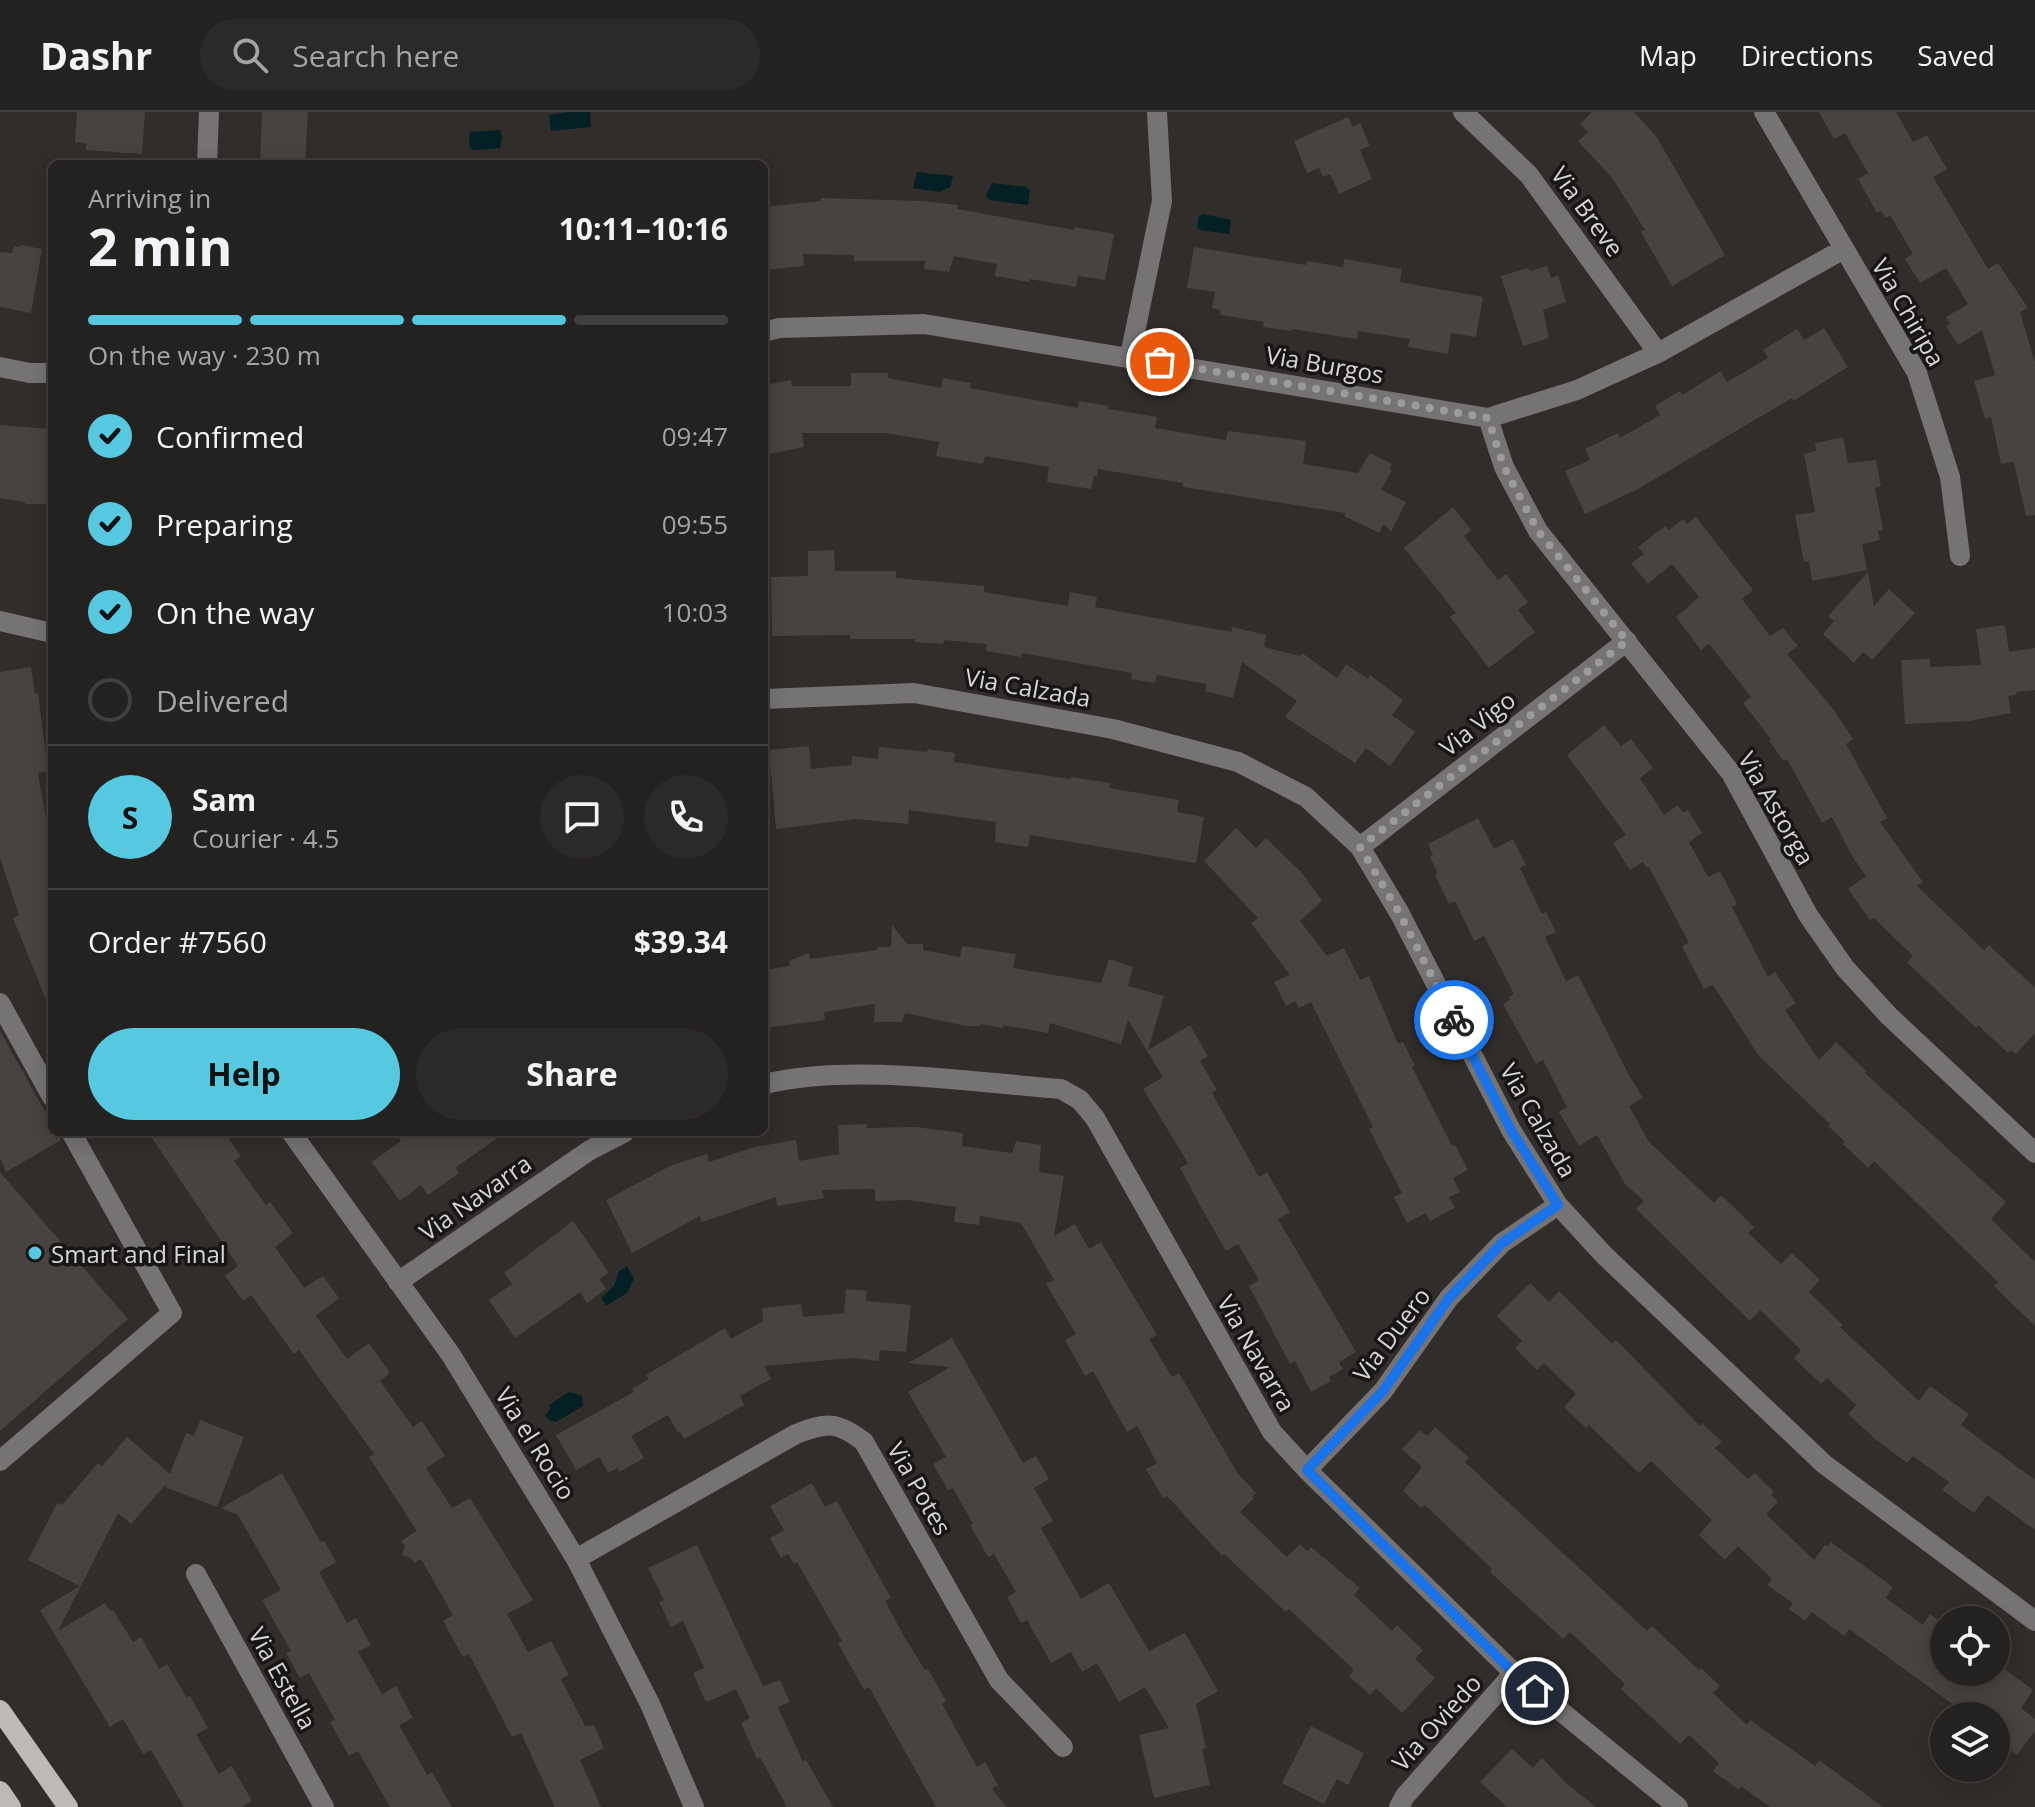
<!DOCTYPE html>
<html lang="en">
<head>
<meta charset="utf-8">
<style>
	body { margin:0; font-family:"Open Sans",sans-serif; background:#2c2a29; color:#f1f3f6; height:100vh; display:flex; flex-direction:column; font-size:30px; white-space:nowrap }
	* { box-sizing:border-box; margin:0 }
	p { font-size:26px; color:#a3a4a5 }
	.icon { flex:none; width:44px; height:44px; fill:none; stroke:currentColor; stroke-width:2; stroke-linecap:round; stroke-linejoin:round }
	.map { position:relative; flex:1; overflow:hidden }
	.drawer { position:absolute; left:48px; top:48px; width:720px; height:976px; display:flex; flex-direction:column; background:#242220; border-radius:12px; box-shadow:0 4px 20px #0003,0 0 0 2px #413f3e }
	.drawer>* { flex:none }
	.tools { position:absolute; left:1930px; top:1494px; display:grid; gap:16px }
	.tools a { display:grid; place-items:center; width:80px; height:80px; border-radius:50%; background:#242220; box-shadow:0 4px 20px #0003,0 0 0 2px #413f3e; font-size:40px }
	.pin { position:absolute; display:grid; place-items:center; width:68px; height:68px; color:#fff; margin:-34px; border:4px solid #fff; border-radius:50%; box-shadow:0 2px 8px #0007 }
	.courier { position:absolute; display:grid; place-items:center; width:80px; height:80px; margin:-40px; border:6px solid #1a73e8; border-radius:50%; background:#fff; color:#222; box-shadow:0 2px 10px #0007 }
	.summary em { font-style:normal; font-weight:700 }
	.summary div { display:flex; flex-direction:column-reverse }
	.summary { display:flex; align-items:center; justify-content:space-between; height:136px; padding:0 40px }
	h1 { font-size:52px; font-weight:700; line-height:60px }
	.bar { display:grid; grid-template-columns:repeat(4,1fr); gap:12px 8px; align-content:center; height:96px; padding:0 40px }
	.bar i { height:10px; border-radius:6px; background:#413f3e }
	.bar .on { background:#56c9e0 }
	.bar p { grid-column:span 4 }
	.line { display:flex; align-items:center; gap:20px; padding:0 40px; border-top:2px solid #413f3e }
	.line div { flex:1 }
	.round { display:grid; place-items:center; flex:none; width:84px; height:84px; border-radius:42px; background:#2c2a29 }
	ol { padding:0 40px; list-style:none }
	li { display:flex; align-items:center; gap:24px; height:88px }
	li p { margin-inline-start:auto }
	li .icon { padding:8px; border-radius:50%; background:#56c9e0; color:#111; stroke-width:4 }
	li:last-child { color:#a3a4a5 }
	li i { width:44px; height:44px; border:4px solid #413f3e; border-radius:50% }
	.button { display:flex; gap:16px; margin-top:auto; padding:16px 40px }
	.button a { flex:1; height:92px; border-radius:48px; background:#56c9e0; color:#111; font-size:32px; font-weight:700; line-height:92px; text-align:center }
	.button a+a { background:#2c2a29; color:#f1f3f6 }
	header { display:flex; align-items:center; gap:48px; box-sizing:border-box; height:112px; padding:0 40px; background:#242220; border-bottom:2px solid #413f3e }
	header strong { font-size:38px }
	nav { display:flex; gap:44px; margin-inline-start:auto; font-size:28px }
	.search { width:560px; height:72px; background:#2c2a29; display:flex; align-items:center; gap:20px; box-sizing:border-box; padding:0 28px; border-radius:44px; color:#a3a4a5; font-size:30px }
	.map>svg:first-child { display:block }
	.water { fill:#042025 }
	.building { fill:#474341 }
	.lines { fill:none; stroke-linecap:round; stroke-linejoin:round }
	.minor { stroke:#757373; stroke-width:20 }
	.major { stroke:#bdb9b7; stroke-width:20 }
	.done { stroke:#9d9b9a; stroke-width:8; stroke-dasharray:0 14.4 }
	.route { stroke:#1a73e8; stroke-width:10 }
	.poi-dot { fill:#56c9e0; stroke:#171515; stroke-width:3 }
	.labels { text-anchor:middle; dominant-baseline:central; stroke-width:7; stroke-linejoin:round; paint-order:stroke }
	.street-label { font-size:24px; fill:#d8d6d5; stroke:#171515 }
	.poi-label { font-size:24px; fill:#d8d6d5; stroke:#171515; text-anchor:start }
</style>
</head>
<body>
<header>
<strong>Dashr</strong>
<div class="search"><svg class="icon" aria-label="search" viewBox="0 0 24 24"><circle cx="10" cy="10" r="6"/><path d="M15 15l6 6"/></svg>Search here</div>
<nav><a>Map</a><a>Directions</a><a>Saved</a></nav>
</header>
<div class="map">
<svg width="2035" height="1695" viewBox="0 0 2035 1695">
	<rect width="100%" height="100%" fill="#302d2b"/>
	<path class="water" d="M569 0H590L591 15 551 19 549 3Z
		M500 18 502 25 500 36 472 38 469 33 470 20Z
		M917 60 953 64 950 75 940 80 913 76Z
		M992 71 1027 75 1030 79 1028 93 989 88 986 84Z
		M1203 102 1231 108 1229 122 1200 118 1197 115 1199 104Z
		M627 1154 634 1167 627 1181 606 1194 601 1186 614 1174 619 1159Z
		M569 1280 582 1284 583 1294 556 1310 549 1308 545 1303 550 1298 549 1293Z"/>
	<path class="building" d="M77 0H145L142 42 86 38V31L75 30Z
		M262 0H308L305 52H260Z
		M1592 0H1634L1656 24 1725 143 1672 174 1641 120 1645 118 1613 67 1578 29 1588 20 1580 12Z
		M1819 0H1896L1913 30 1927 23 1947 57 1933 65 1988 157 1998 151 2028 196 2020 200 2035 251V403L2026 404 2014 350 2001 352 1991 305 1985 307 1974 269 1995 263 1982 218 1958 233 1946 214 1950 212 1946 205 1968 192 1946 156 1920 171 1905 147 1913 142 1890 103 1886 106 1881 99 1877 101 1858 67 1868 61 1845 21 1834 27Z
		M1348 5 1353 15 1360 11 1370 34 1360 38 1372 67 1339 82 1330 62 1323 65 1319 56 1307 61 1294 29Z
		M821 86 922 89 958 93 957 97 1074 118V115L1114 122 1105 168 1078 164 1076 175 1030 167 1029 170 995 164 997 152 954 144 949 160 924 157 925 149H854V143L803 142 804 154 764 158V95L821 89Z
		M21 133 42 137 31 201 0 195V140L12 141 14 134 20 135Z
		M1194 135 1306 153 1307 149 1343 155 1344 147 1402 157 1400 170 1483 185 1476 225 1451 221 1448 242 1408 235 1410 227 1358 219 1357 227 1292 217V219L1263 215 1264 210 1220 203 1221 198 1212 196 1215 180 1187 176Z
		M1547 154 1551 166 1558 163 1566 190 1543 198 1549 226 1523 234 1501 164 1528 156 1530 159Z
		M1824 216 1848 255 1793 289 1792 286 1638 377 1585 402 1565 359 1590 348 1585 337 1618 321 1620 326 1660 303 1655 294 1680 279 1682 283 1721 259 1727 270 1768 246 1763 238 1797 217 1804 228Z
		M851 261H888V266L941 276 943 266 971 271 970 276 1078 296 1079 289 1109 294 1108 297 1157 305 1155 316 1226 328 1228 319 1306 329 1303 352 1358 361 1370 341 1392 352 1389 357 1392 358 1381 378 1406 390 1391 420 1384 412 1379 421 1344 404 1345 401 1183 375V371L1098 357 1097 364H1094L1091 377 1047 370 1049 355 985 344 983 352 936 344 939 330 886 321H802L804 335 764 343V301L770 300 766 273 791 268 792 274H851Z
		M0 313 52 317V377H47V392H25V390L0 386Z
		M1843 325 1848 351 1876 348 1881 374 1875 376 1883 418 1878 419 1880 428 1862 432 1867 458 1812 469 1809 449 1804 450 1795 403 1815 400 1804 342 1816 339 1815 331Z
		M1453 395 1471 418 1464 424 1498 468 1506 462 1528 490 1518 498 1535 520 1489 556 1450 505 1456 501 1404 436Z
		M1696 405 1753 478 1742 487 1770 524 1783 516 1798 534 1787 542 1834 598 1853 627 1846 632 1887 706 1880 710 1923 770 1917 774 1984 838 1989 833 2035 876V921L2016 942 2011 938 2008 941 1978 913 1976 916 1907 850 1913 844 1874 806 1870 808 1848 777 1866 764 1852 744 1832 705 1822 711 1787 647 1783 649 1769 628 1771 627 1743 591 1751 585 1709 532 1701 538 1676 505 1699 485 1672 452 1648 472 1631 451 1644 442 1638 435 1665 414 1669 418 1683 407 1687 412Z
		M834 438 835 459H896V466L984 474V480L1068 494 1070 480 1097 485 1095 495 1231 520 1233 515 1266 523 1264 535 1300 544 1302 541 1337 566 1346 552 1368 567 1370 563 1403 588 1392 603 1415 620 1390 654 1366 636 1355 651 1285 605 1297 589 1242 550 1233 586 1205 579 1207 572 1157 563 1155 571 1131 567 1132 561 1022 541 1021 545 986 539 987 532 944 528 943 532 915 530V527H850V523L772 524 771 465 808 464V439Z
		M1868 460 1874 494 1889 477 1915 501 1872 548 1863 540 1854 551 1823 522 1834 509 1828 504Z
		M2005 513 2009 540 2035 536V578L2016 580V583L2008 584 2011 601 1969 609 1905 612 1901 548 1930 547V555L1981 553 1976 517Z
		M31 555 35 581H38L48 659 38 661 52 741 51 900 13 806 19 803 0 746V560Z
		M1604 613 1621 634 1631 627 1653 656 1640 666 1664 703 1678 693 1683 701 1688 698 1702 721 1689 730 1708 765 1720 759 1737 792 1732 795 1768 865 1775 860 1796 891 1785 898 1819 948 1836 930 1866 959 1865 961 2006 1090 1991 1107 2035 1150V1214L1994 1174 1998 1170 1874 1049 1868 1056 1843 1032 1845 1030 1828 1014 1830 1012 1759 944 1713 873 1704 877 1682 834 1689 831 1649 755 1647 756 1643 750 1630 758 1613 731 1626 723 1567 643Z
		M809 634 811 657 851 653 852 644 878 647 879 635 927 640 928 637 955 641 954 650 1070 667 1071 665 1110 671 1109 676 1179 688 1177 700 1204 705 1196 751 1030 723 1028 735 995 730 996 710 909 698 908 712 856 707 776 717 769 638Z
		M1478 706 1494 737 1513 727 1526 753 1520 756 1542 802 1546 800 1556 820 1545 825 1566 869 1578 863 1629 963 1643 986 1629 994 1649 1030 1714 1091 1721 1083 1754 1115 1748 1121 1781 1152 1792 1141 1820 1168 1809 1180 1843 1213 1840 1215 1919 1289 1930 1274 1969 1302 1961 1313 2035 1368V1418L1987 1383 1974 1401 1942 1378 1949 1370 1913 1344 1907 1351 1874 1326 1848 1302 1856 1293 1827 1266 1821 1272 1794 1246 1801 1238 1760 1198 1750 1209 1636 1097 1644 1089 1625 1072 1597 1023 1579 1034 1559 1000 1567 995 1543 948 1536 952 1503 892 1510 888 1509 885 1514 882 1484 824 1474 829 1455 789 1449 792 1435 763 1438 761 1430 745 1433 743 1428 732Z
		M1236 716 1256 736 1266 726 1302 761 1322 789 1300 809 1327 844 1344 836 1360 868 1369 864 1398 932 1403 930 1415 954 1412 955 1452 1034 1455 1033 1468 1058 1453 1066 1460 1080 1449 1085 1455 1096 1430 1109 1426 1101 1407 1111 1394 1085 1402 1081 1369 1017 1373 1015 1311 890 1299 896 1295 889 1286 894 1274 870 1290 863 1251 811 1258 806 1204 749Z
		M892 813 907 832H923V838L960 845 962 834 1016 842 1013 856 1101 871 1109 847 1133 855 1128 874 1164 884 1148 938 1190 913 1208 944 1200 949 1217 978 1212 981 1259 1065 1267 1060 1290 1100 1278 1107 1356 1240 1339 1250 1343 1257 1329 1265 1331 1269 1311 1280 1295 1249 1290 1252 1249 1174 1259 1168 1238 1132 1226 1139 1207 1106 1180 1056 1188 1051 1143 977 1163 965 1128 908 1121 932 1050 911 1048 921 1003 913V916L980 912V914H966L905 901 902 910H874L875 892 824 900 825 908 764 916V858L790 854 789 849 809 841 810 847 877 838V835H891Z
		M0 919 52 1012V1020H57L61 1028 6 1060 0 1046Z
		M867 1012V1016L915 1015 963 1021 962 1034 1012 1041 1016 1029 1041 1033 1039 1060 1064 1064 1054 1124 1075 1112 1089 1137 1101 1130 1157 1223 1149 1227 1172 1265 1179 1261 1238 1362 1256 1381 1252 1385 1254 1386 1240 1400 1287 1445 1300 1432 1307 1439 1311 1435 1360 1476 1354 1483 1392 1519 1397 1513 1423 1538 1415 1547 1435 1566 1402 1601 1376 1576 1370 1583 1349 1564 1354 1558 1289 1497 1286 1500 1224 1442 1222 1444 1167 1384 1163 1386 1146 1357 1157 1351 1137 1314 1127 1320 1093 1259 1085 1264 1065 1228 1076 1222 1046 1172 1054 1168 1021 1111 980 1104 979 1113 954 1110 956 1095 908 1088 875 1089V1077L822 1078 824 1086 777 1094 776 1085 702 1110 700 1104 632 1141 606 1088 672 1053 707 1042 709 1050 754 1035 796 1028 799 1049 839 1042 838 1013Z
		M148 1020H224L241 1044 234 1049 266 1093 270 1090 293 1121 275 1135 304 1176 323 1164 339 1186 316 1204 347 1247 369 1231 390 1261 380 1269 413 1315 422 1309 445 1344 426 1356 452 1396 470 1386 533 1488 507 1502 528 1540 551 1529 569 1563 561 1567 585 1614 594 1613 604 1636 580 1648 601 1695H555L521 1621 512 1625 469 1542 463 1545 443 1509 453 1503 421 1447 414 1451 411 1446 402 1443 405 1434 401 1429 417 1419 369 1345 374 1342 299 1238 294 1242 251 1183 243 1189 225 1164 238 1154Z
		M395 1020H506L455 1056 459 1061 428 1083 421 1073 400 1089 372 1050 401 1029Z
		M0 1060 128 1207 0 1319Z
		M573 1109 609 1161 599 1167 606 1177 587 1191 580 1180 515 1226 489 1188 512 1172 504 1161Z
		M1530 1171 1549 1190 1559 1179 1612 1232 1616 1228 1700 1314 1702 1311 1722 1330 1715 1336 1748 1367 1755 1361 1774 1380 1771 1383 1778 1390 1766 1402 1814 1448 1825 1433 1828 1434 1831 1430 1893 1475 1886 1486 1923 1513 1930 1502 1944 1512V1560H1998L2002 1555 2033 1578 2021 1596 2035 1607V1619L2017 1643 1996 1628V1604H1969L1849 1517 1844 1524 1812 1500 1805 1509 1789 1497 1793 1491 1767 1473 1772 1467 1738 1434 1725 1448 1699 1423 1712 1408 1651 1349 1639 1361 1589 1313 1586 1316 1564 1295 1576 1282 1544 1251 1537 1258 1515 1236 1522 1229 1497 1204Z
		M846 1177 867 1179 866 1189 911 1193 906 1240 880 1238 879 1249 852 1246 764 1254 771 1267 740 1284 744 1293 684 1327 680 1320 678 1321 668 1303 631 1324 644 1346 619 1360 617 1356 608 1361 600 1345 576 1358 556 1323 634 1280 632 1277 649 1267 646 1263 725 1216 731 1227 763 1209 762 1196 801 1192 803 1205 844 1201Z
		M952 1226 1023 1351 1036 1344 1049 1367 1034 1376 1053 1409 1041 1416 1081 1487 1109 1471 1149 1539 1185 1521 1218 1579 1196 1592 1206 1636 1202 1637 1210 1673 1154 1686 1139 1623 1169 1616 1145 1575 1119 1590 1097 1551 1082 1560 1071 1540 1051 1551 1027 1508 1021 1511 1007 1485 1016 1480 994 1442 988 1445 970 1413 973 1412 953 1376 948 1378 933 1352 946 1345 908 1280 950 1255 908 1251Z
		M200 1308 244 1325 217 1395 165 1375 166 1372 131 1412 118 1401 58 1519 105 1491 110 1499 113 1498 133 1530 141 1525 159 1557 167 1552 187 1586 190 1584 208 1616 196 1622 219 1662 232 1654 252 1689 241 1695H184L151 1638 143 1642 123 1607 110 1615 40 1498 80 1474 28 1448 57 1391 62 1393 98 1351 102 1354 127 1325 170 1362 186 1321 194 1324Z
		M1435 1315 1469 1346 1465 1350 1647 1519 1652 1514 1699 1558 1701 1556 1720 1574 1713 1581 1747 1613 1750 1608 1815 1654 1819 1648 1883 1695H1770L1741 1674 1739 1678 1713 1659 1719 1651 1689 1623 1680 1632 1621 1577 1625 1572 1570 1520 1563 1527 1490 1460 1492 1457 1425 1393 1421 1396 1403 1379 1422 1355 1402 1337 1420 1318 1427 1324Z
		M282 1361 320 1429 325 1430 336 1450 319 1460 347 1511 356 1506 371 1533 358 1540 382 1582 396 1574 413 1606 399 1613 427 1663 432 1660 452 1695H390L358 1639 349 1644 330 1610 335 1608 309 1561 300 1566 286 1541 291 1539 262 1488 281 1478 238 1403 221 1396Z
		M812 1371 825 1395 837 1389 891 1486 885 1489 905 1526 925 1558 928 1557 946 1589 942 1592 977 1655 985 1650 998 1673 992 1677 1007 1695H936L869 1575 864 1578 838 1531 842 1529 797 1450 794 1452 788 1442 781 1446 770 1426 784 1418 770 1394Z
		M697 1433 763 1574 780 1568 790 1590 778 1595 803 1650 806 1648 833 1695H787L760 1645 757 1647 741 1611 750 1606 736 1577 707 1590 704 1586 693 1561 704 1556 683 1509 671 1515 659 1490 664 1488 648 1456Z
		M1311 1614 1364 1641 1348 1673 1337 1667 1324 1692 1282 1671Z
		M1512 1637 1533 1656 1542 1646 1566 1671 1596 1695H1507L1480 1670Z"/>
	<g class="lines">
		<path class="minor" d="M1463 0 1529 63 1658 241
			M1764 0 1917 261 1950 365 1960 444
			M207 52 209 0
			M764 220 779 216 924 212 1488 306 1577 278 1658 241 1842 138
			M1130 244 1162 89 1157 0
			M0 255 30 261H52
			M1488 306 1504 355 1538 419 1731 661 1808 803 1845 856 1889 904 2035 1041
			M0 509 52 521
			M764 587 914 581 1113 617 1238 650 1306 685 1360 735 1400 802 1511 1018 1558 1093 1604 1143 1824 1352 2035 1509
			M1360 735 1627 529
			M0 891 52 985
			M764 972C852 951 970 970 1061 977L1080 988 1095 1006 1272 1320 1307 1358 1514 1561 1678 1695
			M291 1020 451 1243 576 1447 650 1592 694 1695
			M398 1170 590 1038 625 1020
			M0 1349 172 1201 71 1020
			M1307 1358 1383 1279 1449 1186 1502 1131 1558 1093
			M576 1447 796 1322C827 1310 837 1309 864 1330L999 1568 1063 1635
			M196 1462 324 1695
			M1399 1695 1405 1684 1514 1561"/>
		<path class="major" d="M0 1598 68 1695
			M0 1679 11 1695"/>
	</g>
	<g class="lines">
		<path class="done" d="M1160 250 1488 306 1504 355 1538 419 1627 529 1360 735 1400 802 1454 908"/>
		<path class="route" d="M1454 908 1511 1018 1558 1093 1502 1131 1449 1186 1383 1279 1307 1358 1514 1561 1535 1579"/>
	</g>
	<circle class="poi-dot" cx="35" cy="1141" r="8"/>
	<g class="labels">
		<g class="street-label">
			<text transform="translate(1588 99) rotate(54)">Via Breve</text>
			<text transform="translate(1909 200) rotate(60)">Via Chiripa</text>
			<text transform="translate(1325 252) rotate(10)">Via Burgos</text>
			<text transform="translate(1028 575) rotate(10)">Via Calzada</text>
			<text transform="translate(1477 611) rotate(-38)">Via Vigo</text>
			<text transform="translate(1777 696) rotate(60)">Via Astorga</text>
			<text transform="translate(1539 1008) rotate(60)">Via Calzada</text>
			<text transform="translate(475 1085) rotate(-35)">Via Navarra</text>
			<text transform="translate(1391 1222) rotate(-53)">Via Duero</text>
			<text transform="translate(1257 1241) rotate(60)">Via Navarra</text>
			<text transform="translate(536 1331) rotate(58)">Via el Rocio</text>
			<text transform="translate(920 1376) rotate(60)">Via Potes</text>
			<text transform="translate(283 1566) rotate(61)">Via Estella</text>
			<text transform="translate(1436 1610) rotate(-48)">Via Oviedo</text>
		</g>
		<g class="poi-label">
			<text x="51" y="1141">Smart and Final</text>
		</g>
	</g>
</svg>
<div class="tools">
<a><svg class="icon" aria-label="locate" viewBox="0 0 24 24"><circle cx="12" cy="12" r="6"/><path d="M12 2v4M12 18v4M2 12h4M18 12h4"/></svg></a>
<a><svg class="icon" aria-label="layers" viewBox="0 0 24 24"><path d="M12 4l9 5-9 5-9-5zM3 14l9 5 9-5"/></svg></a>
</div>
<div class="pin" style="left:1160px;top:250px;background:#ea580c"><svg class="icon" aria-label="bag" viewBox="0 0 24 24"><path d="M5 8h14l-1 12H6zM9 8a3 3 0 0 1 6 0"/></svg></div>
<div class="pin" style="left:1535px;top:1579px;background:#1f2937"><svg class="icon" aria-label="home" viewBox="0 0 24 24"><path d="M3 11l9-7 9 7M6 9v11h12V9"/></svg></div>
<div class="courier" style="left:1454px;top:908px"><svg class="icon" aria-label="bike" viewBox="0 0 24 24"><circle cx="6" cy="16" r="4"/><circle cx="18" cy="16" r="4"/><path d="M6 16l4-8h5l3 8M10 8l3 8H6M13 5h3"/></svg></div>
<section class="drawer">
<div class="summary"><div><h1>2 min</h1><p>Arriving in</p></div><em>10:11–10:16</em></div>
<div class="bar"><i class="on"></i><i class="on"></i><i class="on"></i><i></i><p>On the way · 230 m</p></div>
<ol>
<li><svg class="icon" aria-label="check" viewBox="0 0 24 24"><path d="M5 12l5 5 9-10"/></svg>Confirmed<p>09:47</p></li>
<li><svg class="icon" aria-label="check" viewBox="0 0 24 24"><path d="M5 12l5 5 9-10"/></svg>Preparing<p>09:55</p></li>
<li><svg class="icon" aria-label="check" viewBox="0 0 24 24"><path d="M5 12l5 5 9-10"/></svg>On the way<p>10:03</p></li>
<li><i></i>Delivered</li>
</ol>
<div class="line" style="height:144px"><b class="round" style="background:#56c9e0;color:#111">S</b><div><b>Sam</b><p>Courier · 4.5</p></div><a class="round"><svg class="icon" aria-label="chat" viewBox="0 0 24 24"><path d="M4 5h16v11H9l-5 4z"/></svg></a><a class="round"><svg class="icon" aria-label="phone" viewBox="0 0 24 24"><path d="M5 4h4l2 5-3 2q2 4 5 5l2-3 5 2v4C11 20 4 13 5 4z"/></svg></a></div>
<div class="line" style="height:104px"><div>Order #7560</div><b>$39.34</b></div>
<div class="button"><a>Help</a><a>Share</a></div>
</section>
</div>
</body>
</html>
